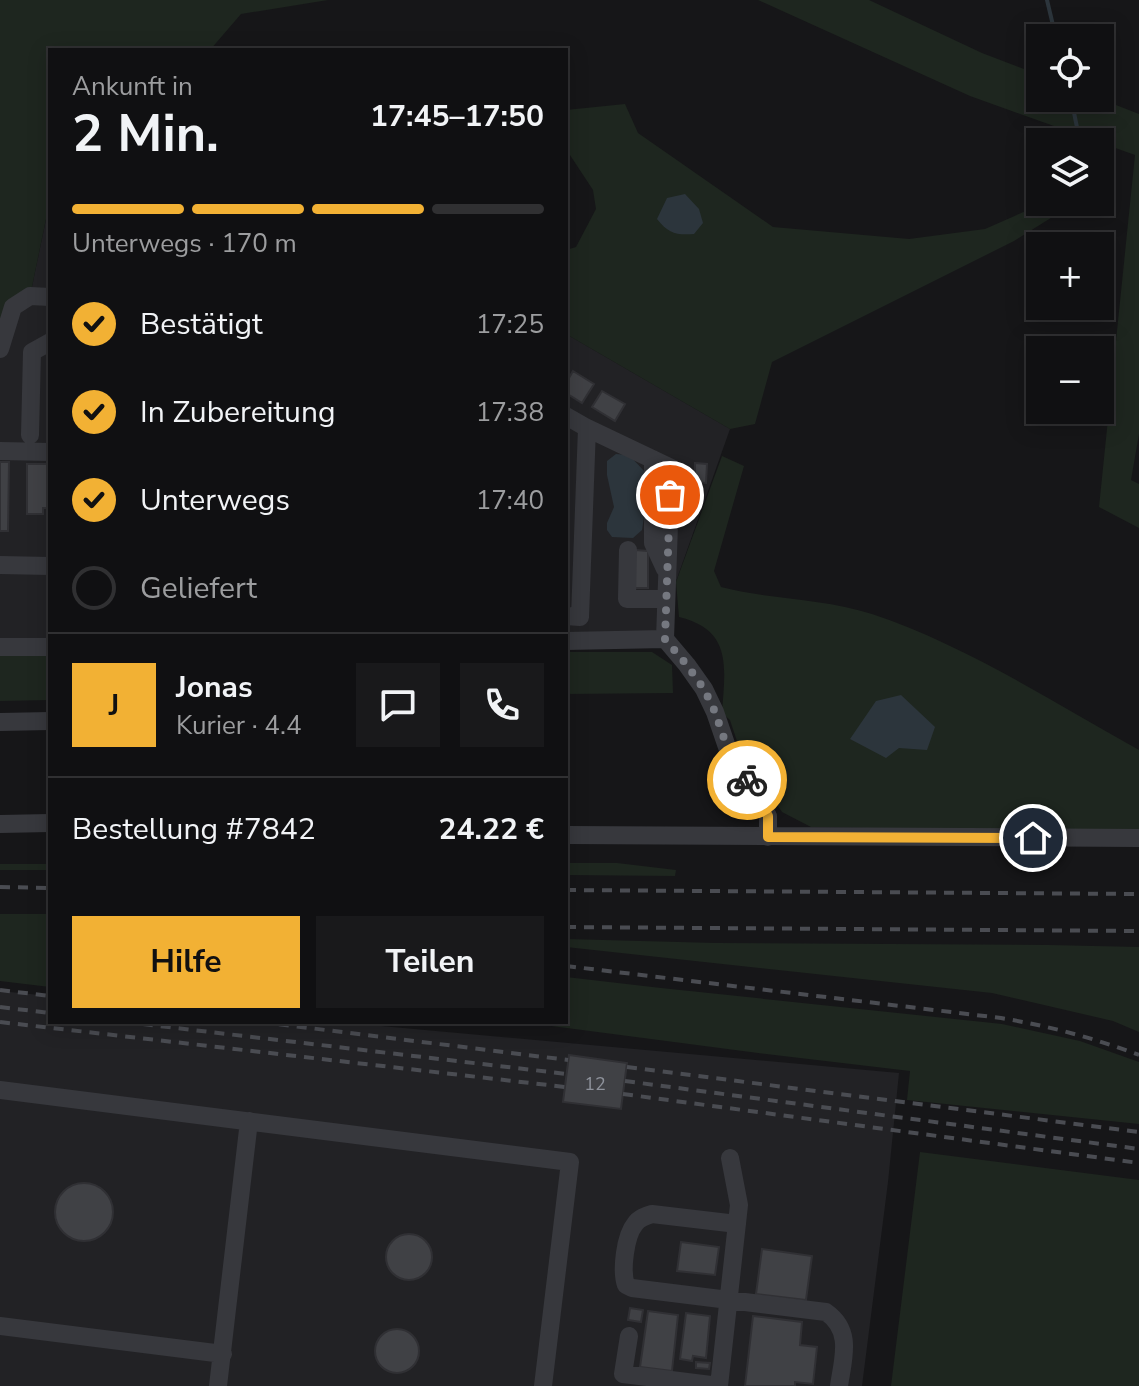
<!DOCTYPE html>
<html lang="de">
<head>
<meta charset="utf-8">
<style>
	body { margin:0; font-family:"Nunito Sans",sans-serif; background:#19191b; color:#f1f3f6; height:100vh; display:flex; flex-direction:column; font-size:30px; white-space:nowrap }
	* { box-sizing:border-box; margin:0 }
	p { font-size:26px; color:#9c9d9f }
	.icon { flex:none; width:44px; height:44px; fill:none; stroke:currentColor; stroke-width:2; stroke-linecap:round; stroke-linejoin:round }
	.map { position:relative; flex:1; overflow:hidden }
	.drawer { position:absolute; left:48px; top:48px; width:520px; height:976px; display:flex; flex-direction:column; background:#101012; border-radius:0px; box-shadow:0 4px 20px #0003,0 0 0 2px #303032 }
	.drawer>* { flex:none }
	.buttons { position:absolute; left:1026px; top:24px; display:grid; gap:16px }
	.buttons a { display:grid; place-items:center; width:88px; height:88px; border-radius:0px; background:#101012; box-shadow:0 4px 20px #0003,0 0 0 2px #303032; font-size:40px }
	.pin { position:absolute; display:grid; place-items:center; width:68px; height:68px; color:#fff; margin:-34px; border:4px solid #fff; border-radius:50%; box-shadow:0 2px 8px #0007 }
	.courier { position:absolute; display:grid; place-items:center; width:80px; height:80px; margin:-40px; border:6px solid #f2b134; border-radius:50%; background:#fff; color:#222; box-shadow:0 2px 10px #0007 }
	.headline em { font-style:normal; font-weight:700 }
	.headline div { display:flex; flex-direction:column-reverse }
	.headline { display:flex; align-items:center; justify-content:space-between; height:136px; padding:0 24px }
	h1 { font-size:52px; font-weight:700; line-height:60px }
	.bar { display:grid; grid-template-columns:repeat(4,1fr); gap:12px 8px; align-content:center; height:96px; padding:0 24px }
	.bar i { height:10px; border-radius:6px; background:#303032 }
	.bar .active { background:#f2b134 }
	.bar p { grid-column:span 4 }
	.line { display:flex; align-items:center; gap:20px; padding:0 24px; border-top:2px solid #303032 }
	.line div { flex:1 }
	.round { display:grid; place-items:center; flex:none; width:84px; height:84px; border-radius:0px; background:#19191b }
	ol { padding:0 24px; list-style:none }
	li { display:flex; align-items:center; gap:24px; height:88px }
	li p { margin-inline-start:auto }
	li .icon { padding:8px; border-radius:50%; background:#f2b134; color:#111; stroke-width:4 }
	li:last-child { color:#9c9d9f }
	li i { width:44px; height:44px; border:4px solid #303032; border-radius:50% }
	.primary-button { display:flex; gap:16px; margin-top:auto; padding:16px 24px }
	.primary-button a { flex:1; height:92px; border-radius:0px; background:#f2b134; color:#111; font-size:32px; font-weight:700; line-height:92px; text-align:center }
	.primary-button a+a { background:#19191b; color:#f1f3f6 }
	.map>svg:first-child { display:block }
	.built { fill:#222225 }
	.green { fill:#1e261f }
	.water { fill:#2c353c }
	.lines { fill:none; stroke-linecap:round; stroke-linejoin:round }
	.stream { stroke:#2c353c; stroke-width:4 }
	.building { fill:#404145; stroke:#303034; stroke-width:2 }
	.minor { stroke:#37383d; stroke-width:18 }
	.rail { stroke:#4a4c52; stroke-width:4; stroke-dasharray:10 8; stroke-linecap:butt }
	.done { stroke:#757880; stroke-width:8; stroke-dasharray:0 14.4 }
	.route { stroke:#f2b134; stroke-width:10 }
	.labels { text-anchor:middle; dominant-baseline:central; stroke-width:8; stroke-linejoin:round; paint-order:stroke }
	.number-label { font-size:18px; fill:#8e929b }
</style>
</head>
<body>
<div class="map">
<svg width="1139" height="1386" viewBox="0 0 1139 1386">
	<rect width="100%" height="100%" fill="#161618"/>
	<path class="built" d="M50 200V643H0V349L30 296Z
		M566 334 730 429 658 632 566 634Z
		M0 991 50 996V1022H337L899 1073 888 1182 862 1386H0Z"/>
	<path class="green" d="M0 0H328L241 14 210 50H50V200L30 296 0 349Z
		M758 0H869L982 53 1040 75V98H1098L1139 114V434L1131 480 1139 484V528L1099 507 1135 155 970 96Z
		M625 104 638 133 773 227 909 239 985 229 1037 206 1054 216 1014 241 772 362 755 424 730 429 566 334V250L576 247 596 209 593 190 566 149V110Z
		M722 456 744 466 714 571 721 587C771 600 823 598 872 614 965 645 1053 702 1139 750V833L811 827 782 812 740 750 730 720 722 713C725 668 733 630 679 617L676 582Z
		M566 652H652L672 665 673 693 566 694Z
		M50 654V700L0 701V655Z
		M566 863H617L676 870 675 876 566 875Z
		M0 864H50V870H0Z
		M0 914H50V987L0 981Z
		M566 939 716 943 1049 945 1139 947V1032L1113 1021 992 993 566 947Z
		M566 977 661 988 1002 1024 1080 1041 1139 1062V1124L907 1100 910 1071 758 1053 521 1022H566Z
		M920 1152 1139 1180V1386H891Z"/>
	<path class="water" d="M685 194 699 209 703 223 694 234C676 235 669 234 657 219L667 198Z
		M616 454 629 455 646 473 647 489 642 504 644 517 642 530 633 538 612 537 607 530V523L614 507 607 475V461Z
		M901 695 935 727 927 750 899 748 886 758 850 739 876 701Z"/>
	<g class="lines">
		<path class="stream" d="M1047 0 1056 38
			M1071 98 1080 142"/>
	</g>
	<path class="building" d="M573 371 594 384 582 403 566 393V383Z
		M602 391 625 404 615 421 592 407Z
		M0 462H9L8 531H0Z
		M695 463 707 464 706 483 695 482Z
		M27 464H50V508H43V514H27Z
		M635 550 648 551V588H635Z
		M569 1055 627 1063 621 1109 563 1102Z
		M55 1212a29 29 0 1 1 58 0a29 29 0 1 1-58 0Z
		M386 1257a23 23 0 1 1 46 0a23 23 0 1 1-46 0Z
		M681 1242 719 1247 715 1275 677 1271Z
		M762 1249 812 1256 806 1300 756 1294Z
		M630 1308 643 1310 641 1322 628 1320Z
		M648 1311 678 1315 672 1371 640 1367Z
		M686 1313 710 1316 706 1358 693 1356 692 1361 680 1359Z
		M753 1316 802 1322 800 1345 817 1347 813 1384 795 1382V1386H745Z
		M375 1351a22 22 0 1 1 44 0a22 22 0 1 1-44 0Z
		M696 1362 710 1363 709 1369 696 1368Z"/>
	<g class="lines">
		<path class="minor" d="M0 349 13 307 30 296 50 297
			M566 416 587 428 671 468 665 639
			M30 435 32 352 50 342
			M0 451 50 452
			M653 459V543L665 569
			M628 550 627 599H666
			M0 565 50 566
			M566 616 580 617 587 428
			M566 641 665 639 687 665 704 689 715 712 727 747 768 816V837
			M0 647H50
			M0 722 50 721
			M0 824 50 823
			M566 835 1139 838
			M0 1090 570 1162 543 1386
			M737 1224 652 1214C645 1216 639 1218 635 1224 625 1236 621 1271 626 1285L632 1288 826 1312C853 1331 843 1358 839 1386
			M0 1326 223 1354
			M629 1336 623 1374 719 1386
			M218 1386 249 1121
			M719 1386 739 1205 730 1158"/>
		<path class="rail" d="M0 887 50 888
			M566 890 1139 894
			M566 927 1139 931
			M566 966 1001 1018C1049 1026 1094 1038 1139 1055
			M0 990 50 996
			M0 1007 50 1013
			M0 1022 565 1087
			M125 1022 567 1074
			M261 1022 568 1060
			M627 1067 1139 1132
			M625 1081 1139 1149
			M623 1094 1139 1163"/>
	</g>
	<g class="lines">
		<path class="done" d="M670 495 665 639 687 665 704 689 715 712 727 747 747 780"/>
		<path class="route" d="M747 780 768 816V837L1033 838"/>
	</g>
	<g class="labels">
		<g class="number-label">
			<text x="595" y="1084">12</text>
		</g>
	</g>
</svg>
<div class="buttons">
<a><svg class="icon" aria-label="locate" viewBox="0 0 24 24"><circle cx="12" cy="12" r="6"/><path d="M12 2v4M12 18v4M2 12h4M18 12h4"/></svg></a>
<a><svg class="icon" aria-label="layers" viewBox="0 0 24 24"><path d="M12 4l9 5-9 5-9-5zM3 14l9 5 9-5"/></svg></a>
<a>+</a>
<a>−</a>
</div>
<div class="pin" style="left:670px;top:495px;background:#ea580c"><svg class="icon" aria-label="bag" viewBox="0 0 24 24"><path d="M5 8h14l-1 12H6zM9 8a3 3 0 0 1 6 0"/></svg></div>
<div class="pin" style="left:1033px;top:838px;background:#1f2937"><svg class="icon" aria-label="home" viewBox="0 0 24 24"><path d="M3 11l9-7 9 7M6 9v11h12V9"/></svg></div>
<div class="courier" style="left:747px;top:780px"><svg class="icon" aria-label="bike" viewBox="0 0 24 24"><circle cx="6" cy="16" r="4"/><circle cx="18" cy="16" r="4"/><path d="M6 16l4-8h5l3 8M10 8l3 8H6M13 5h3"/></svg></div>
<section class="drawer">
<div class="headline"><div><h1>2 Min.</h1><p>Ankunft in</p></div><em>17:45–17:50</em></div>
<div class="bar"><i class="active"></i><i class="active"></i><i class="active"></i><i></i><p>Unterwegs · 170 m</p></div>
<ol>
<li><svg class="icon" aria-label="check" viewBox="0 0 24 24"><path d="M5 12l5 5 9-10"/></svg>Bestätigt<p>17:25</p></li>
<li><svg class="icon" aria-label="check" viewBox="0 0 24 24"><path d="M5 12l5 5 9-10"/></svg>In Zubereitung<p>17:38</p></li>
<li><svg class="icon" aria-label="check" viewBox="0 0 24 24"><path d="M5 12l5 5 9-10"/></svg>Unterwegs<p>17:40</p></li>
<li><i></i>Geliefert</li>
</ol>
<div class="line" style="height:144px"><b class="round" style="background:#f2b134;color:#111">J</b><div><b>Jonas</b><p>Kurier · 4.4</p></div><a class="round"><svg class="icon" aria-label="chat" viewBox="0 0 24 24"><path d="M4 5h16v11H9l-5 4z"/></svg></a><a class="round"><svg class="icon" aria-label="phone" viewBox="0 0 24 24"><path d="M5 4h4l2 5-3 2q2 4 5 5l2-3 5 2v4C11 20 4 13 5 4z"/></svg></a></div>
<div class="line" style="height:104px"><div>Bestellung #7842</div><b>24.22 €</b></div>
<div class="primary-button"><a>Hilfe</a><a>Teilen</a></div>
</section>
</div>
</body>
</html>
